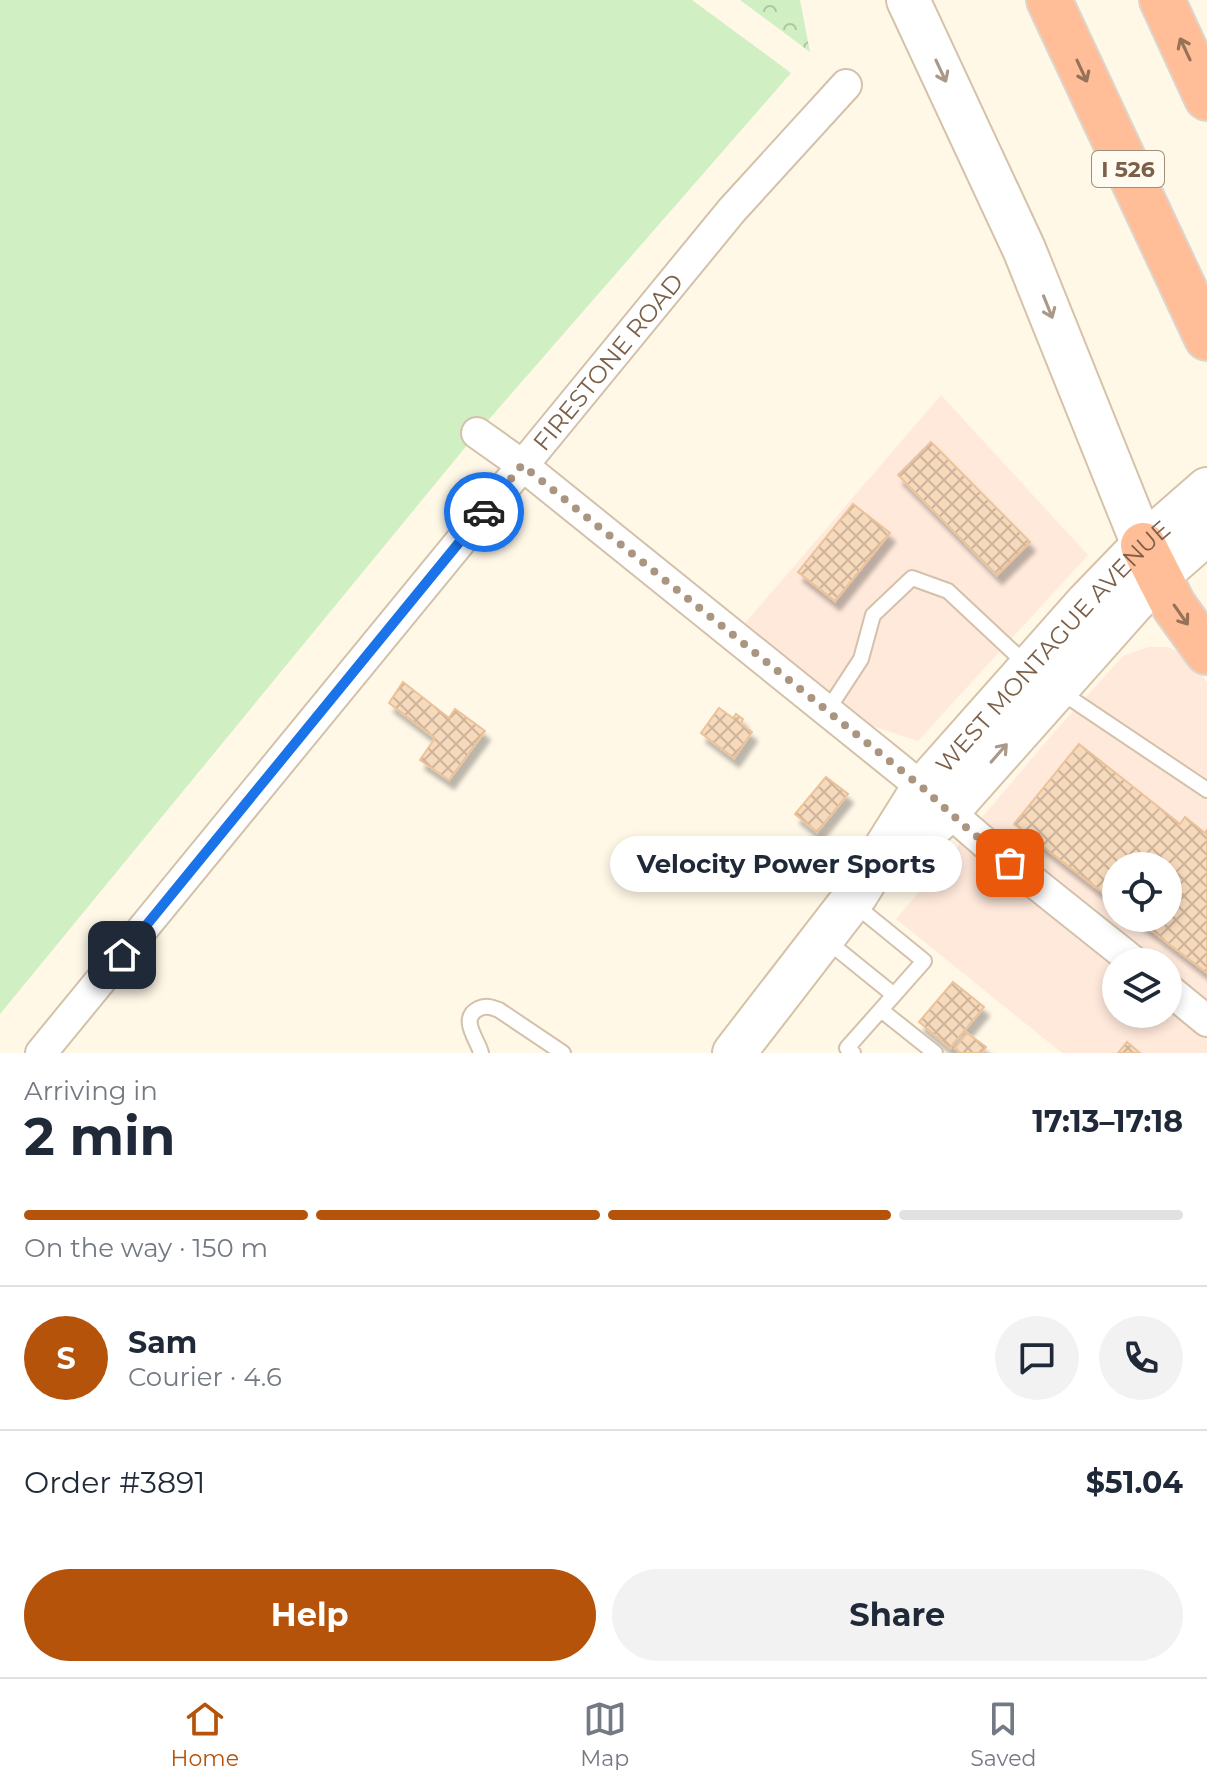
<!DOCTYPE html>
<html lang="en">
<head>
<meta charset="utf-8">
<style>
	body { margin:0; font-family:Montserrat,sans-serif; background:#f2f2f3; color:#1f2937; height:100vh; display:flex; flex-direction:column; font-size:30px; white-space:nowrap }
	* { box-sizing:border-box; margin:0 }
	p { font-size:26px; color:#747a83 }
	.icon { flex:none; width:44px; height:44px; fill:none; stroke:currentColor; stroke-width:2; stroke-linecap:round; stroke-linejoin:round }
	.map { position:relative; height:1053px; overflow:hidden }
	.side { display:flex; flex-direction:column; background:#fff; flex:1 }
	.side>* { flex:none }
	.controls { position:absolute; left:1102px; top:852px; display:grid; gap:16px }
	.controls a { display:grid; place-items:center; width:80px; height:80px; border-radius:50%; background:#fff; box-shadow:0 4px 12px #0003; font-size:40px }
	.pin { position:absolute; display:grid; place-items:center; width:68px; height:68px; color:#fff; margin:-34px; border-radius:16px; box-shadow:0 4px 12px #0006 }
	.courier { position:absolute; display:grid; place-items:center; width:80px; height:80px; margin:-40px; border:6px solid #1a73e8; border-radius:50%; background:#fff; color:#222; box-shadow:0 2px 10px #0007 }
	.bubble { position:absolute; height:56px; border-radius:28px; background:#fff; box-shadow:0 4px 12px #0003; font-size:26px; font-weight:700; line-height:56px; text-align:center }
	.summary em { font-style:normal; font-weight:700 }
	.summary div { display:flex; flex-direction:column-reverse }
	.summary { display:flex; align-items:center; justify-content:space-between; height:136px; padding:0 24px }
	h1 { font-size:52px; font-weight:700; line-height:60px }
	.bar { display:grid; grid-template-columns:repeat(4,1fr); gap:12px 8px; align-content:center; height:96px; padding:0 24px }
	.bar i { height:10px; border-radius:6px; background:#e0e1e3 }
	.bar .current { background:#b45309 }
	.bar p { grid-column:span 4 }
	.line { display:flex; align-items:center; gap:20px; padding:0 24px; border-top:2px solid #e0e1e3 }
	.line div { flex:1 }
	.round { display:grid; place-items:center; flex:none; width:84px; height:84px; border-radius:42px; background:#f2f2f3 }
	.cta { display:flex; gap:16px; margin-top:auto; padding:16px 24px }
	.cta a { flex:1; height:92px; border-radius:48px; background:#b45309; color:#fff; font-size:32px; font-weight:700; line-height:92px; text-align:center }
	.cta a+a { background:#f2f2f3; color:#1f2937 }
	.menu { display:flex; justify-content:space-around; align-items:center; height:112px; border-top:2px solid #e0e1e3; background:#fff; font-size:22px; color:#747a83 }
	.menu a { display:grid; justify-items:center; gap:4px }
	.menu .current { color:#b45309 }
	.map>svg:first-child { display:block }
	.commercial { fill:#ffe9db; fill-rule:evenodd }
	.green { fill:#d0efc3 }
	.forest { fill:url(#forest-crowns) }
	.building { fill:url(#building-cross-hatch); stroke:#ecc29a; stroke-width:2; filter:url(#shadow) }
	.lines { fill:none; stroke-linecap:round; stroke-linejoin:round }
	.lane-casing { stroke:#d3c1ab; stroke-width:18 }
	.street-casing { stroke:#d3c1ab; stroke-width:34 }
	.secondary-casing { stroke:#d6c2a8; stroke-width:46 }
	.highway-casing { stroke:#ddd6cf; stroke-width:48 }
	.lane { stroke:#fff; stroke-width:14 }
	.street { stroke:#fff; stroke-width:30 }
	.secondary { stroke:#fff; stroke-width:42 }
	.highway { stroke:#ffbe98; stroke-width:44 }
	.oneway { stroke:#967358 }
	.oneway2 { stroke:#aa9888 }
	.done { stroke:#aa9580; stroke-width:8; stroke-dasharray:0 14.4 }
	.route { stroke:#1a73e8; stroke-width:10 }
	.labels { text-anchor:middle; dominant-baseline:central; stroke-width:6; stroke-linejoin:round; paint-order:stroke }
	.shield { fill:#fffbf0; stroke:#a38e7a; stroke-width:2 }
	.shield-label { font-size:22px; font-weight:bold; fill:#7c6048 }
	.street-label { font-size:24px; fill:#7c6048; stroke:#fffbf0 }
</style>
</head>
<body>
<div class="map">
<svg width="1207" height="1053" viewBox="0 0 1207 1053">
	<defs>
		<pattern id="forest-crowns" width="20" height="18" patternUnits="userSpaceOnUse" patternTransform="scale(2)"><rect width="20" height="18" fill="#d0efc3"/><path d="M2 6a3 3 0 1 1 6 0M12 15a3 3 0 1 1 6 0" fill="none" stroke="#aec5a0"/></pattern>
		<pattern id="building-cross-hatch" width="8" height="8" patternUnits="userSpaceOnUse" patternTransform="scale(2)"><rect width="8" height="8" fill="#f7dabc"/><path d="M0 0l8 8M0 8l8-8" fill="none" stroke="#cdb49b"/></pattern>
		<filter id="shadow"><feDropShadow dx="5" dy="9" stdDeviation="2" flood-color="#0004"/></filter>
	</defs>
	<rect width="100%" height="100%" fill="#fff8e7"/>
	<path class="commercial" d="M941 395 1088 555 918 741 827 711 734 636Z
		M1148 647H1167L1185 654 1195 663 1207 683V1053H1062L896 919 1057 729 1123 656ZM1116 866H1168V918H1116ZM1116 962H1168V1014H1116Z"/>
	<path class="green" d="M0 0H692L791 73 477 433 0 1014Z"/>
	<path class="forest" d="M740 0H800L810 52Z"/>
	<path class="building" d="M931 442 1030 542 997 575 898 475Z
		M853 504 890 533 835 601 798 572Z
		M403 682 449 718 455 709 485 731 449 780 420 760 435 738 389 703Z
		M719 708 733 718 736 714 743 719 741 724 752 732 734 758 701 733Z
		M1079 744 1180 824 1185 817 1205 833 1207 830V973L1135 918H1168V866H1116V903L1014 824Z
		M826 777 848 794 817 832 795 814Z
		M953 982 984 1007 950 1048 919 1022Z
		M967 1033 986 1047 982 1053H961L955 1048Z
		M1127 1042 1140 1053H1118Z"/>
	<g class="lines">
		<defs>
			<path id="lane" d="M1061 692 1207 790
				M827 711 861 659 873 615 912 578 948 591 1026 664
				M854 904 924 961 894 995
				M826 940 894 995 847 1048 853 1053
				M881 1010 935 1053
				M481 1053C478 1040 459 1019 478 1009 486 1005 491 1007 499 1010L563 1053"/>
			<g id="street">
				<path d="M477 433 522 465 903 772 985 843 1134 962"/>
				<path d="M1168 989 1207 1021"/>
				<path id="s1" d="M41 1053 732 210 846 85"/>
			</g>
			<g id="secondary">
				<path d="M908 0 1024 249 1143 545"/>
				<path d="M896 858 948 811 1131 605 1158 576 1207 533"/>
				<path id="s2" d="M734 1053 856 895 923 788 1087 603 1143 545 1207 489"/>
			</g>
			<path id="highway" d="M1049 0 1207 338
				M1162 0 1207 98
				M1143 545 1174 606 1207 652"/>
		</defs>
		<use href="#lane" class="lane-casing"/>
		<use href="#street" class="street-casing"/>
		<use href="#secondary" class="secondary-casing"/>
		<use href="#highway" class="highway-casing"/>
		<use href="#lane" class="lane"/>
		<use href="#street" class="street"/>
		<use href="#secondary" class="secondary"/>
		<use href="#highway" class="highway"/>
	</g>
	<defs><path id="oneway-shaft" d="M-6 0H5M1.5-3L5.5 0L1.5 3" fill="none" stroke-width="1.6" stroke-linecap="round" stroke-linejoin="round" transform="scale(2)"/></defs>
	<g class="oneway">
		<use href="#oneway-shaft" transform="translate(1185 49) rotate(-115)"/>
		<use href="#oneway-shaft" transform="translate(1082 71) rotate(65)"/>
		<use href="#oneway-shaft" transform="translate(1181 615) rotate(55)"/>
	</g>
	<g class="oneway2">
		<use href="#oneway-shaft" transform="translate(941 71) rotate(65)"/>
		<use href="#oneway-shaft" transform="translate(1048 307) rotate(68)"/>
		<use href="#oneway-shaft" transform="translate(999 753) rotate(-49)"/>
	</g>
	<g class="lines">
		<path class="done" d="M484 512 522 465 923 788 970 831 1010 863"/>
		<path class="route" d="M122 955 484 512"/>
	</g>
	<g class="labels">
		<rect class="shield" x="1092" y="151" width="72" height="36" rx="6"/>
		<g class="shield-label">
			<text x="1128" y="169">I 526</text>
		</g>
		<g class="street-label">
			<text stroke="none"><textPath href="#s1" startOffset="894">FIRESTONE ROAD</textPath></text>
			<text stroke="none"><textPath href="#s2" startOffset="518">WEST MONTAGUE AVENUE</textPath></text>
		</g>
	</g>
</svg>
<div class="controls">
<a><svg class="icon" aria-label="locate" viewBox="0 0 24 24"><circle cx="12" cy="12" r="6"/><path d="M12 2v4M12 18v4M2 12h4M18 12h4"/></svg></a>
<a><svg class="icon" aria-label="layers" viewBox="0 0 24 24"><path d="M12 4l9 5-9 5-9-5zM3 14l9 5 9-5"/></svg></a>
</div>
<div class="pin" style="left:1010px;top:863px;background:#ea580c"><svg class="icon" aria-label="bag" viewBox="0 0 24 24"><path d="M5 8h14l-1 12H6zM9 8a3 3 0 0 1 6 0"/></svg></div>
<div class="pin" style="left:122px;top:955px;background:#1f2937"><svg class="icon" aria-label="home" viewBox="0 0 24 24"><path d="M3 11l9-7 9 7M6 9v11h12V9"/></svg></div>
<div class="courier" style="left:484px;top:512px"><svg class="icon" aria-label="car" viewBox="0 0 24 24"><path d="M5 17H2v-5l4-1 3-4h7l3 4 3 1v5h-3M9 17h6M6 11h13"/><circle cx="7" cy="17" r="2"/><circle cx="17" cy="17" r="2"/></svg></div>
<div class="bubble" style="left:610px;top:836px;width:352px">Velocity Power Sports</div>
</div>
<section class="side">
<div class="summary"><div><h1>2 min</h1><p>Arriving in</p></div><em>17:13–17:18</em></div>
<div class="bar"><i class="current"></i><i class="current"></i><i class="current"></i><i></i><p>On the way · 150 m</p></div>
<div class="line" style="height:144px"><b class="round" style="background:#b45309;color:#fff">S</b><div><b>Sam</b><p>Courier · 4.6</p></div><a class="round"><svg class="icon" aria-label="chat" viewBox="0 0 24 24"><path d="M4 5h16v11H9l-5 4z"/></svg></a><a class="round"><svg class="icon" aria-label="phone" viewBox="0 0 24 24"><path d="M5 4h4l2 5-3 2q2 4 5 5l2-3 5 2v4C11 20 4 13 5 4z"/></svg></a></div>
<div class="line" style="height:104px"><div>Order #3891</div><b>$51.04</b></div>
<div class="cta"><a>Help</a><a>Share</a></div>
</section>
<nav class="menu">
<a class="current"><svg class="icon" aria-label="home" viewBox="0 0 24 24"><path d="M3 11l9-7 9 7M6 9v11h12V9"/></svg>Home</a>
<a><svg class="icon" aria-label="map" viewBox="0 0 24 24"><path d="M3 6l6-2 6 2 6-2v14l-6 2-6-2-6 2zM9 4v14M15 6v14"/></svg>Map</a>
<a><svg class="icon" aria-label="saved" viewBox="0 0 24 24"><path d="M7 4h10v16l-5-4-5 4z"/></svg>Saved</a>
</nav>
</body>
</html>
